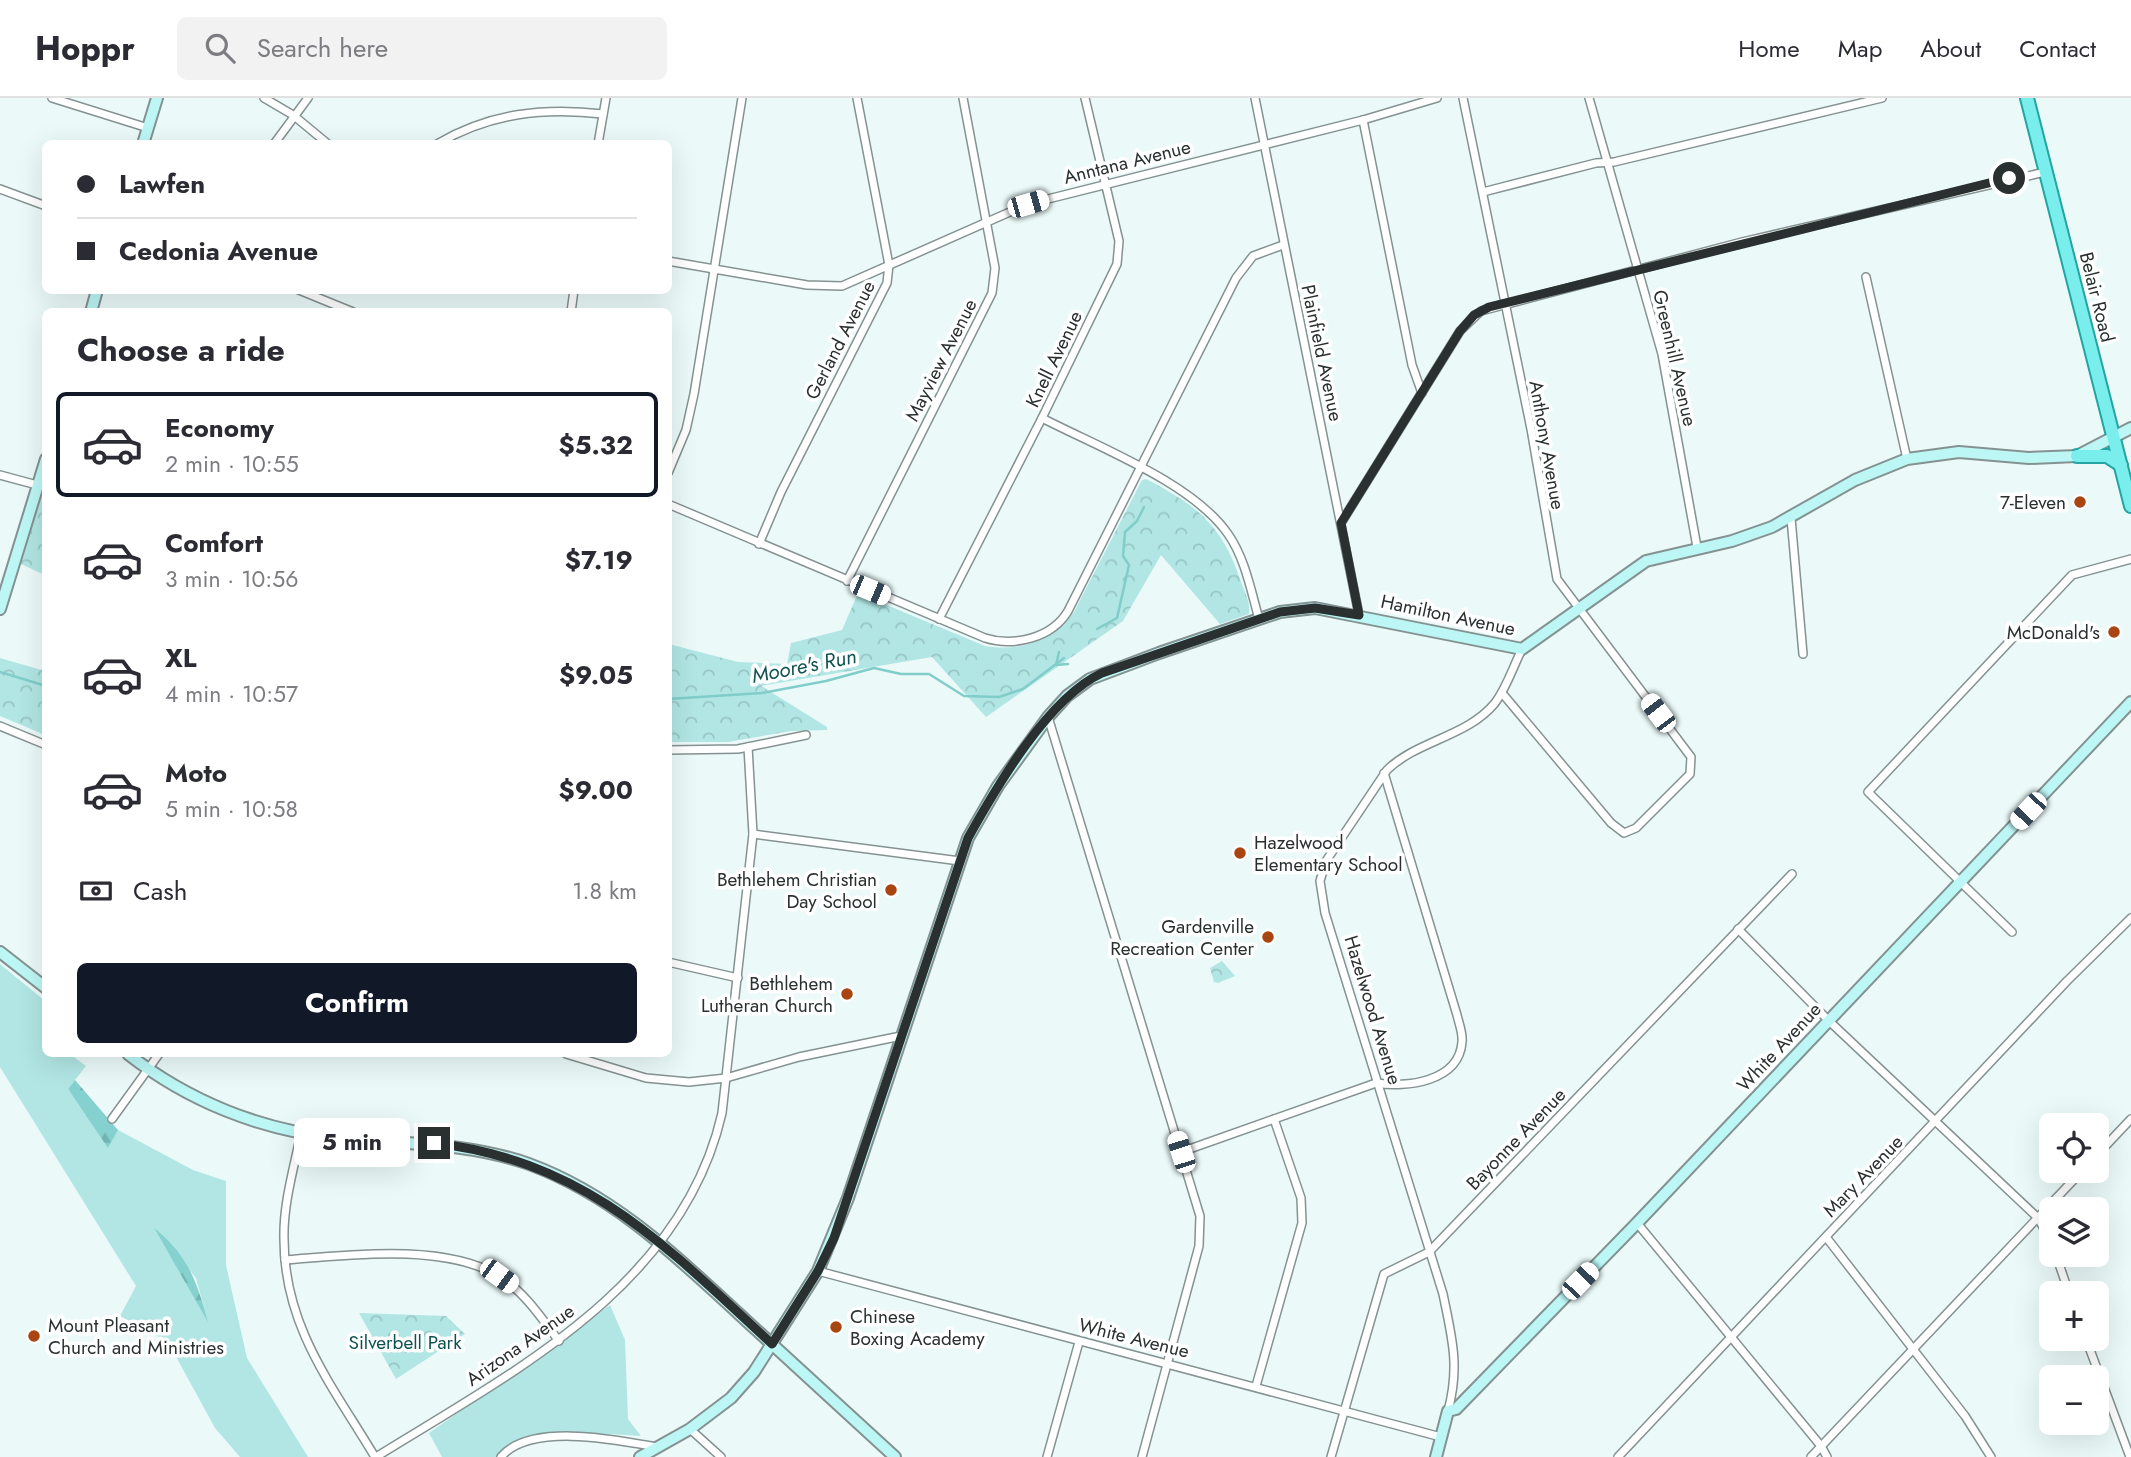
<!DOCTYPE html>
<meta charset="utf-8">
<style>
:root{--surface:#fff;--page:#f2f2f3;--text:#2b2b33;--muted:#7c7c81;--line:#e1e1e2;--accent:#111827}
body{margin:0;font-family:Jost,sans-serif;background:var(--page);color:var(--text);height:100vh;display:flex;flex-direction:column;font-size:26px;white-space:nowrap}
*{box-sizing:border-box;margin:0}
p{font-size:23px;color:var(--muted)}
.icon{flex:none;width:38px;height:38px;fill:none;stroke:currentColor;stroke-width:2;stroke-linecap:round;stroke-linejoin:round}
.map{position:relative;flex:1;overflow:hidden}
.panel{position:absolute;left:42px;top:210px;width:630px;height:749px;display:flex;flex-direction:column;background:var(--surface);border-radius:10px;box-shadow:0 7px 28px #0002}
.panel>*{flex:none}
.banner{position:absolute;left:42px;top:42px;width:630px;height:154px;border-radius:10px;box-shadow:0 7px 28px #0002;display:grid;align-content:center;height:154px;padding:0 35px;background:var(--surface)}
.controls{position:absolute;left:2039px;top:1015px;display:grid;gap:14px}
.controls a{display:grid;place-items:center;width:70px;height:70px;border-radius:10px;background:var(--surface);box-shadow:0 7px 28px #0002;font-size:35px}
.end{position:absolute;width:32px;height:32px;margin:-16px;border:9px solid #2a3030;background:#fff;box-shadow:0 0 0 4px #fff}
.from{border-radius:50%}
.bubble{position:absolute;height:49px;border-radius:10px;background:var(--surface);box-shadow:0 7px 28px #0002;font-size:23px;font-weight:700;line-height:49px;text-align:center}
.car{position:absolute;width:21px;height:42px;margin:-21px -10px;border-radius:9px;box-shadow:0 0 5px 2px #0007;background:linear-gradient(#fff 24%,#345 0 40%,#fff 0 76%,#345 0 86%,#fff 0)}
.banner b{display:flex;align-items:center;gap:24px;height:66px;font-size:26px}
.banner b+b{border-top:2px solid var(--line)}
.banner i{width:18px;height:18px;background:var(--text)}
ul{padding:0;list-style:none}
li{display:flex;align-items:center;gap:21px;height:105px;margin:0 14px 10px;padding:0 21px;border:4px solid transparent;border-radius:10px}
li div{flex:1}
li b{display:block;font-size:26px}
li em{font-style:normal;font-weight:700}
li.selected{border-color:var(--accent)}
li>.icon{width:63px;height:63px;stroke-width:1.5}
h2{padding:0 35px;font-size:32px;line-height:84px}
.pay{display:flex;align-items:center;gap:18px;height:77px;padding:0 35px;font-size:26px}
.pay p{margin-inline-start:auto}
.cta{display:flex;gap:14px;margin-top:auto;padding:14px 35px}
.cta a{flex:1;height:80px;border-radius:10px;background:var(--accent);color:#fff;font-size:28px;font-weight:700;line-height:80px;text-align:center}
header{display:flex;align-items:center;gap:42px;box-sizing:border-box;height:98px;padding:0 35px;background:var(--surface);border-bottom:2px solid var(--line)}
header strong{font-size:33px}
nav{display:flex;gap:38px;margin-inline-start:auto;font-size:24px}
.search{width:490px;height:63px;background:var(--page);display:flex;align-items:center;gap:18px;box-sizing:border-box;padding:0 24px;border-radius:10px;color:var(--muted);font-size:26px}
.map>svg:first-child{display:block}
.green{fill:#b1e6e4;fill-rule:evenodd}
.forest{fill:url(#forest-firs)}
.park{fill:url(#park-crowns)}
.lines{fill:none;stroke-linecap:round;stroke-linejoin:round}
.stream{stroke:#81cdca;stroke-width:2.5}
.street-casing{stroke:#849291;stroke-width:10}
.secondary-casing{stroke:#849291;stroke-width:14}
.primary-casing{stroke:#24a4a2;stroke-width:16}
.street{stroke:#fff;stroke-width:7}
.secondary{stroke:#bcf7f6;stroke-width:10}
.primary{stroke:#79eeec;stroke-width:12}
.route{stroke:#2a3030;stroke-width:9}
.poi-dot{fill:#a94510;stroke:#fff;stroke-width:2.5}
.labels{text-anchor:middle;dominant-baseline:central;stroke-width:7;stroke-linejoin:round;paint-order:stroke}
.street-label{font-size:19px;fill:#2a3030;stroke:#fff}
.poi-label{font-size:19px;fill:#2a3030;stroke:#fff;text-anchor:end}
.park-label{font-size:19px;fill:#0d5251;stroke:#fff}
.water-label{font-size:21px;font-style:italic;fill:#125453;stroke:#fff}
</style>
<header>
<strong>Hoppr</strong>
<div class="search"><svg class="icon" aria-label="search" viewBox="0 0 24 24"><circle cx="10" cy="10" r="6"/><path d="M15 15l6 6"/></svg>Search here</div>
<nav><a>Home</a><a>Map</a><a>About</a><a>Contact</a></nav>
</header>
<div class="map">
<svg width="2131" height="1359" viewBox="0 0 2131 1359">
<defs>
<pattern id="forest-firs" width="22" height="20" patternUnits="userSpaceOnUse" patternTransform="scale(1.75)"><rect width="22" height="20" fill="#85d1cf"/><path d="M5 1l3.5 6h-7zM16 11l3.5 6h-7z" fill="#73b4b2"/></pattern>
<pattern id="park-crowns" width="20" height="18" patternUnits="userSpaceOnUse" patternTransform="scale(1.75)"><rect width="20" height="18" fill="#b1e6e4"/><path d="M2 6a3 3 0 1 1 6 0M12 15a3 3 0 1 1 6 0" fill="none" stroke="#98c6c4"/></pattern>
</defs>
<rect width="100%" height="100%" fill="#ebfaf9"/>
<g class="green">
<path d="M0,866l45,37 1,53h24l16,12 -18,23 40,58 10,-17 75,40 33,11v84l21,93 61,99h-68l-25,-29 -47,-86 -48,-26 16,-30 -136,-219zM155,1132l41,48 11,41z"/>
<polygon points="610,1207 625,1242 628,1321 641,1338 608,1336 576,1342 543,1337 519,1343 503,1359 442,1359 429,1335"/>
</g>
<g class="forest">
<polygon points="75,982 118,1032 108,1050 68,991"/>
<path d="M154,1130c34,27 43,54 54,94z"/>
</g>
<g class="park">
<path d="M1146,381c51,26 77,47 95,103 4,10 10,22 8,32l-29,10 -59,-69 -38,66 -137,96 -54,-60 -171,29 66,41v3l-36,1 -63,11h-59v-98l69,18 49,2 4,-21 51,-13 16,-37 127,53c38,6 65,-5 89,-34l68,-132z"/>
<polygon points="45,385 45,477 21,466"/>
<polygon points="0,560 45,573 45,637 0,618"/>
<polygon points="1222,863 1235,878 1218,885 1214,884 1210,870"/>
<polygon points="359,1215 446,1218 465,1236 396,1281"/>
</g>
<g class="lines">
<g class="stream">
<polyline points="1097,531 1117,520 1129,467 1123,458 1125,434 1137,423 1144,409"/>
<polyline points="1056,567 1059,554"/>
<polyline points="1056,567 1068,566"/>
<polyline points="0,574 46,588"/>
<polyline points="668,601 762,595 826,583 874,570 901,576 929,576 964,598 999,599 1023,591 1064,560"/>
</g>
<g class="street-casing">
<g id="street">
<polyline points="52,0 148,30"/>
<polyline points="264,0 293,17 328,46"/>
<polyline points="1255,0 1359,517"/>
<polyline points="1463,0 1531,331 1557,481 1691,659 1690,676 1636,730 1624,735 1611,725 1502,595"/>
<polyline points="1589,0 1662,256 1697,449"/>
<polyline points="1363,22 1412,267 1422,295"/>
<polyline points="274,46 308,0"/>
<path d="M437,46c53,-31 107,-37 166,-30"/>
<polyline points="598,46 606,0"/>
<polyline points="0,91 46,108"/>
<polyline points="1483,94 1596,65 1614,64 1882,0"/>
<polyline points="668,163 807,187 842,188 1028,106 1363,22 1437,0"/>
<polyline points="1866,179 1907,361"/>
<polyline points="299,192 353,214"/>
<polyline points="571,214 574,192"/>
<path d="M1042,320c56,29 151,65 186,116 17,24 23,57 31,85"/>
<polyline points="668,375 686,332 694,296 742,0"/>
<polyline points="0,377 37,387"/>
<path d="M668,406l317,134c29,9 67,0 83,-27l168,-333 17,-22 30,-11"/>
<polyline points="1791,420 1803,556"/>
<polyline points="1341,425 1460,233 1481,213 1742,144 2045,74"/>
<polyline points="759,446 781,394 887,185 889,167 857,0"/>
<polyline points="847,483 992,195 995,170 963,0"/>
<polyline points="939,521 1042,320 1117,166 1119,143 1085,0"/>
<polyline points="1048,619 1200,1118 1199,1148 1142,1359"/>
<polyline points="0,628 46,647"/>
<polyline points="668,652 738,651 806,637"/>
<polyline points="753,736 960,763"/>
<polyline points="1738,831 1828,922 2038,1120 2051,1143"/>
<polyline points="2012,834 1868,694 2072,477 2131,461"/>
<polyline points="668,864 738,880"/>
<polyline points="566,956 646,980 689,984 726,980 799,959 901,938"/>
<polyline points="112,1021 159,956"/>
<path d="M301,1035c-7,35 -18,71 -17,106 0,88 48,146 91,218"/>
<path d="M1181,1054l195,-69c30,5 83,-1 86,-41 1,-9 -3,-18 -5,-27l-73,-242"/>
<polyline points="2096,1058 2131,1021"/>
<polyline points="1637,1125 1821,1348 1827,1359"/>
<polyline points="1826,1139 1965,1318 1991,1359"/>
<polyline points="2056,1157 2069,1195"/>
<path d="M285,1162c61,-5 163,-18 217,18 24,16 40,41 57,63"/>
<polyline points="818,1173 1441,1339"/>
<polyline points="2086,1241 2130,1359"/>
<polyline points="1256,1288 1302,1125 1301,1100 1274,1021"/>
<path d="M1448,1313c12,-45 4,-73 -5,-117l-118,-381 -5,-32 6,-20 61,-91c31,-30 80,-33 108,-67 12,-16 18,-36 27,-54"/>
<polyline points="690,1331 721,1359"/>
<path d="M376,1359c137,-85 307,-171 346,-344l31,-279 -5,-87"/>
<path d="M501,1359c29,-35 117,-17 156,-10"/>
<polyline points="1047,1359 1079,1244"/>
<polyline points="1331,1359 1384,1176 1429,1154 1792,776"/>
<polyline points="1618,1359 2067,883 2131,820"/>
<polyline points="1811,1359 2082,1073"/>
</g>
</g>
<g class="secondary-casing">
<g id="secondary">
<polyline points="143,46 157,0"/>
<polyline points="91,214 97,192"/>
<polyline points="0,511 46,361"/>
<polyline points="0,854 46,890"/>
<path d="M128,956c60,47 132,76 208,84 66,6 130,4 193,26 84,31 145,90 210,150 52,47 104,95 156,143"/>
<polyline points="640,1359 690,1331 731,1300 754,1274 818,1173 848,1100 968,740 998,688 1048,619 1067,598 1090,581 1159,555 1280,514 1315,510 1522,551 1646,463 1732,443 1772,429 1855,382 1907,361 1959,354 2029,360 2077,358 2131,330"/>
<polyline points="1436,1359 1448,1313 1456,1311 1637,1125 2131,604"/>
</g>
</g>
<g class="primary-casing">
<g id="primary">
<polyline points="2027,0 2131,408"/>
<polyline points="2077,358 2107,358 2121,367"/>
</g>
</g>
<use href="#street" class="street"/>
<use href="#secondary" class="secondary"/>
<use href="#primary" class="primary"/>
</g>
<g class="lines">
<path class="route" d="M434,1045c152,18 231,102 338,201l46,-73 16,-33 134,-400c29,-52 80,-140 134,-165l178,-61 35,-4 44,7 -18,-92 119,-192 14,-16 15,-8 520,-129"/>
</g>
<g class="poi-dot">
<circle cx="2080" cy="404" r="7"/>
<circle cx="2114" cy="534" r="7"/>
<circle cx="1240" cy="755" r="7"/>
<circle cx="891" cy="792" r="7"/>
<circle cx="1268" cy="839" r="7"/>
<circle cx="847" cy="896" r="7"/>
<circle cx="836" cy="1229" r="7"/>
<circle cx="34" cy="1238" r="7"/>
</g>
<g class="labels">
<g class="street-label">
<text transform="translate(1127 64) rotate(-14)">Anntana Avenue</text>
<text transform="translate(2097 199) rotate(76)">Belair Road</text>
<text transform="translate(840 242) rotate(-63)">Gerland Avenue</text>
<text transform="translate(1322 255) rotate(78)">Plainfield Avenue</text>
<text transform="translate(1675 260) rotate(77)">Greenhill Avenue</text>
<text transform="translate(1054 261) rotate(-64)">Knell Avenue</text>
<text transform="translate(941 262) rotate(-63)">Mayview Avenue</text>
<text transform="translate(1547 347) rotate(80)">Anthony Avenue</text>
<text transform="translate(1448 517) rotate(12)">Hamilton Avenue</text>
<text transform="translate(1373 912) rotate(73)">Hazelwood Avenue</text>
<text transform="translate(1779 949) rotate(-47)">White Avenue</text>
<text transform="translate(1516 1041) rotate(-46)">Bayonne Avenue</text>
<text transform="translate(1863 1078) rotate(-46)">Mary Avenue</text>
<text transform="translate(1134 1240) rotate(14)">White Avenue</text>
<text transform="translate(520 1247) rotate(-35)">Arizona Avenue</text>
</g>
<g class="poi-label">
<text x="2066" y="404">7-Eleven</text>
<text x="2100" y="534">McDonald's</text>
<text x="1254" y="744" text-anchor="start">Hazelwood<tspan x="1254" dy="22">Elementary School</tspan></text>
<text x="877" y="781">Bethlehem Christian<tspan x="877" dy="22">Day School</tspan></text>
<text x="1254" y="828">Gardenville<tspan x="1254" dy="22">Recreation Center</tspan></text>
<text x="833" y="885">Bethlehem<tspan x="833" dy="22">Lutheran Church</tspan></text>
<text x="850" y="1218" text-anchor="start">Chinese<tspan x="850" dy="22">Boxing Academy</tspan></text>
<text x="48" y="1227" text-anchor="start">Mount Pleasant<tspan x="48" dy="22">Church and Ministries</tspan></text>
</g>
<g class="park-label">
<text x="405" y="1244">Silverbell Park</text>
</g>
<g class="water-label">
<text transform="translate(804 568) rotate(-11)">Moore's Run</text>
</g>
</g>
</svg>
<div class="controls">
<a><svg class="icon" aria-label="locate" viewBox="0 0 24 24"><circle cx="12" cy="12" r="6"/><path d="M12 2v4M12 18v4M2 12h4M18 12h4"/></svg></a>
<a><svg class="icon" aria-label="layers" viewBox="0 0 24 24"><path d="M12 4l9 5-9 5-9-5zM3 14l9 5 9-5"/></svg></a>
<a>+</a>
<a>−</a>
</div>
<i class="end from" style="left:2009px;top:80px"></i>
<i class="end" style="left:434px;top:1045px"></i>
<div class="bubble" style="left:294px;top:1020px;width:116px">5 min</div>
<i class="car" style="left:1028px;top:106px;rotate:74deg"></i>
<i class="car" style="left:870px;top:492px;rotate:113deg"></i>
<i class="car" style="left:1658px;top:615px;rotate:323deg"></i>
<i class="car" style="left:2028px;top:713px;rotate:223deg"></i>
<i class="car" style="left:1181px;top:1054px;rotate:342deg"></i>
<i class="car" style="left:499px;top:1178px;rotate:126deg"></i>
<i class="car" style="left:1580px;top:1183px;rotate:44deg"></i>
<div class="banner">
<b><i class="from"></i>Lawfen</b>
<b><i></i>Cedonia Avenue</b>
</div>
<section class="panel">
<h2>Choose a ride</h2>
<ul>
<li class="selected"><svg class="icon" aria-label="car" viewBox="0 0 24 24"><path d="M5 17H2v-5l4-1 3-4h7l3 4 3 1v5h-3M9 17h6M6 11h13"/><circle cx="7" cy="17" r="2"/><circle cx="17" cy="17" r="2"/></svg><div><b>Economy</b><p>2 min · 10:55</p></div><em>$5.32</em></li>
<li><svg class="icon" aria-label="car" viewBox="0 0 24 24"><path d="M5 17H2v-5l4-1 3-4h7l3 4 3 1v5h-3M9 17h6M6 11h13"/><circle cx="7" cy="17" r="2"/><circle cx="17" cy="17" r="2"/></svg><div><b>Comfort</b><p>3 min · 10:56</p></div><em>$7.19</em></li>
<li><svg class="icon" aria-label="car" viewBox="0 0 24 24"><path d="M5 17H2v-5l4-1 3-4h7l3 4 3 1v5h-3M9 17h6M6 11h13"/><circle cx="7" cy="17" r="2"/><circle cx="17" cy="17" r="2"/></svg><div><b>XL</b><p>4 min · 10:57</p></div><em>$9.05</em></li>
<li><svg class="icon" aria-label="car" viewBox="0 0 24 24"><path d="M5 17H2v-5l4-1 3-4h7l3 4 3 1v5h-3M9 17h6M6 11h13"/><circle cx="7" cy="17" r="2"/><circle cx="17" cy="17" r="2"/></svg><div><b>Moto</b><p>5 min · 10:58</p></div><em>$9.00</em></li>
</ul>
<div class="pay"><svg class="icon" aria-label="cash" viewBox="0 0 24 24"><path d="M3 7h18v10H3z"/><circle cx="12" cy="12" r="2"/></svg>Cash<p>1.8 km</p></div>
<div class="cta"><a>Confirm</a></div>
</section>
</div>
